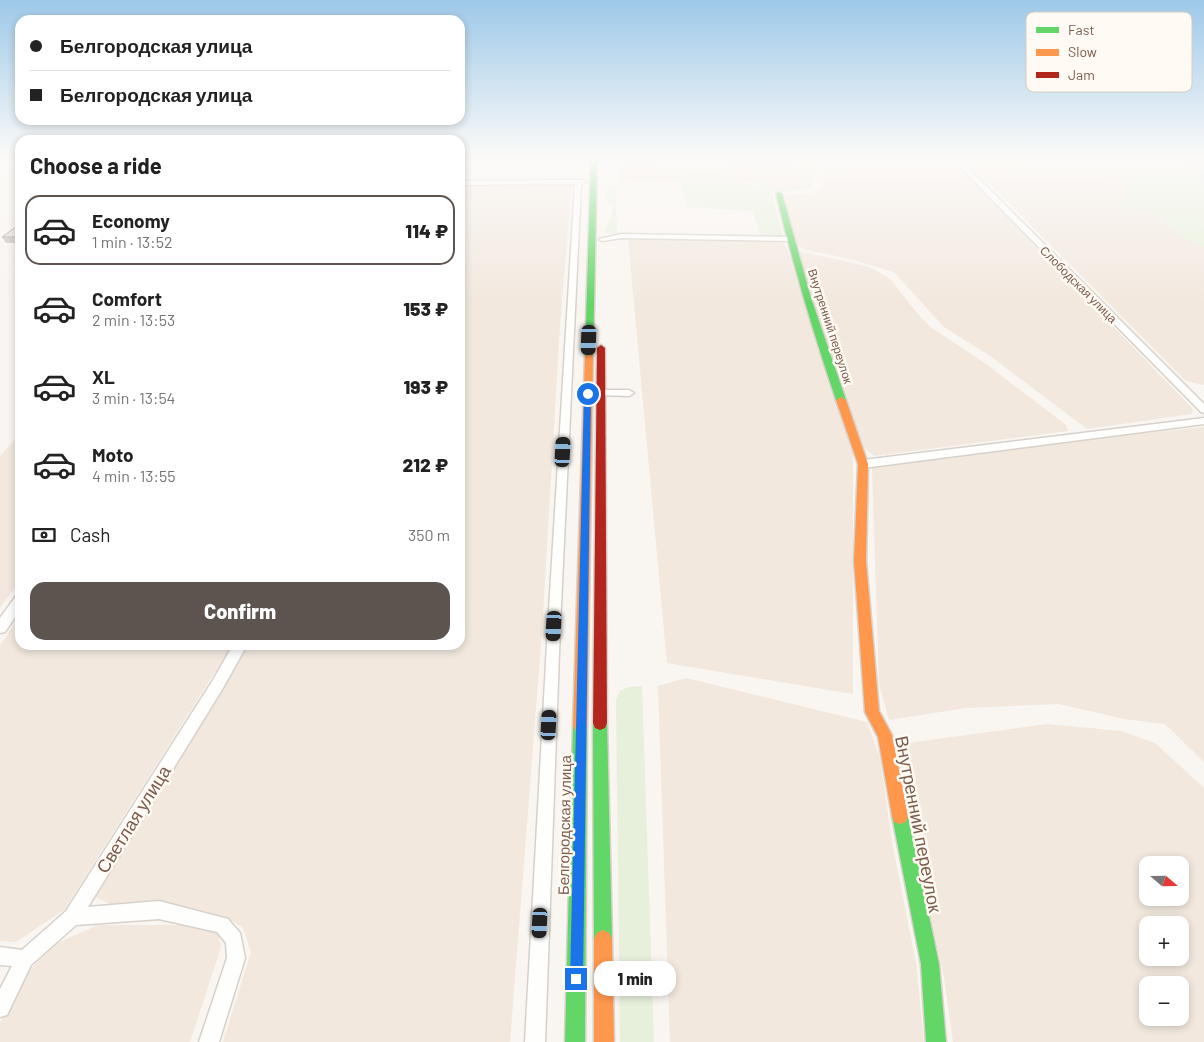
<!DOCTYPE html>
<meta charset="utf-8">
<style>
:root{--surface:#fff;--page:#f2f2f2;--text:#222;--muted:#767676;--line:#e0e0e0;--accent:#5d544f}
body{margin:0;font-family:Barlow,sans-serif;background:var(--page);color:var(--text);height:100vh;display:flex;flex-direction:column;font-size:19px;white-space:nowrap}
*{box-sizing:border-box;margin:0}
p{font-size:16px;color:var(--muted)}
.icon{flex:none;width:28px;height:28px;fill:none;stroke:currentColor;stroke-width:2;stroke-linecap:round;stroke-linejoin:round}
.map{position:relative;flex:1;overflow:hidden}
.details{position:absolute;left:15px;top:135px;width:450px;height:515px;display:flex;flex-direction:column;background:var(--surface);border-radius:15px;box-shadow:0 2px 8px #0003}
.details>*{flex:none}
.guide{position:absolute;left:15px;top:15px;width:450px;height:110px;border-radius:15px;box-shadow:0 2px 8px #0003;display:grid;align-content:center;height:110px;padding:0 15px;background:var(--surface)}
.needle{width:32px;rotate:110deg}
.tools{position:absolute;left:1139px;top:856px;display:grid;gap:10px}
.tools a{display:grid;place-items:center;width:50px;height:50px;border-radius:10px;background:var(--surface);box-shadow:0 2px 8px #0003;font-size:25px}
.end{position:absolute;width:22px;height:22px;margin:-11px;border:6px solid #1a73e8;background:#fff;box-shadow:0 0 0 2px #fff}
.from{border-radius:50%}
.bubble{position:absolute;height:35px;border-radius:15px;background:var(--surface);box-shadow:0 2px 8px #0003;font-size:16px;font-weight:800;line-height:35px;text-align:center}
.car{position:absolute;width:15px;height:30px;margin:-15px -8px;border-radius:6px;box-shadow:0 0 4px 1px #0007;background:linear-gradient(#222 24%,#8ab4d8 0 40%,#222 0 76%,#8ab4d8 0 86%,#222 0)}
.guide b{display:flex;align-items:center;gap:18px;height:48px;font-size:19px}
.guide b+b{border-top:1px solid var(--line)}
.guide i{width:12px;height:12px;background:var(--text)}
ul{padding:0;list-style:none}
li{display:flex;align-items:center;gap:15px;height:70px;margin:0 10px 8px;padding:0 5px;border:2px solid transparent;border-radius:15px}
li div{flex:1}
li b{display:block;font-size:19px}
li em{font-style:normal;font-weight:800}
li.selected{border-color:var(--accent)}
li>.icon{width:45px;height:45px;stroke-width:1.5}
h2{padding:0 15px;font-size:22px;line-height:60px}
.pay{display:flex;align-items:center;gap:12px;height:55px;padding:0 15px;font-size:19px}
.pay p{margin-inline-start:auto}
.button{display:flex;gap:10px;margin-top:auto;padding:10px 15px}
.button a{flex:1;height:58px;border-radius:15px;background:var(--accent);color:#fff;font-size:20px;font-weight:800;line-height:58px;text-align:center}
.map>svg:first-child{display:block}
.residential{fill:#f2e8de;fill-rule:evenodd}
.industrial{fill:#ede5e0}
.green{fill:#e7f0db}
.water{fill:#d0e8ea}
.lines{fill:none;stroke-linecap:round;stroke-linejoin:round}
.street-casing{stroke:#d7d1cb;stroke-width:3}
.fast-casing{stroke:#d9d2cb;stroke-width:3}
.slow-casing{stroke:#d9d2cb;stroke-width:3}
.jam-casing{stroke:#d9d2cb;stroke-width:3}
.street{fill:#fefefd;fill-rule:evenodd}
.fast{fill:#63d668;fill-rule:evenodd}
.slow{fill:#ff974d;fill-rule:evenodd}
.jam{fill:#b3261e;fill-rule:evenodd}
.wall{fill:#c6bfb9}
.building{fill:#e6ded7;stroke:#a19b96}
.route{fill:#1a73e8}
.labels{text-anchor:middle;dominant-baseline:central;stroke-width:5;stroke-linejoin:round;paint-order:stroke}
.far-street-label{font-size:12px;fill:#7a5c4d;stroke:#fffaf3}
.street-label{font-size:15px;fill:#7a5c4d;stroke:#fffaf3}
.near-street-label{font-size:18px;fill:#7a5c4d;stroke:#fffaf3}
.key{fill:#fffaf3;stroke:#d7cbc1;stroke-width:1}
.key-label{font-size:14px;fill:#7a5c4d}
</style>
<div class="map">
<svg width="1204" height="1042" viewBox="0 0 1204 1042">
<rect width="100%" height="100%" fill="#f9f5f0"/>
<g class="residential">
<polygon points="817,158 947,158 952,162 841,167"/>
<polygon points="964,158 1147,158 1141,181 1204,236 1204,385 1186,381"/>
<polygon points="957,166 1192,408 1193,411 1191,414 1087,429 990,356 944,327 894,272 850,259 803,249 796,243 785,196 811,193 820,190 825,185 820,176 822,172 831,169"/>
<polygon points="572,184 560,324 542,631 510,1042 223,1042 251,952 243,928 228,918 189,908 153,901 110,904 95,897 235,669 245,645 460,645 460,185"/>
<polygon points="699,238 781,241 787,248 853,454 853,694 667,663 628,239"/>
<polygon points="797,251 866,266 879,272 890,279 922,319 932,328 982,361 1066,425 1068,431 874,456 862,446"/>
<polygon points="1204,427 1204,762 1165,724 1124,719 1059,704 966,708 889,720 879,684 872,468 1089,439"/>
<polygon points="20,434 20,581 0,608 0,456"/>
<polygon points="20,616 20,645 232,645 64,910 16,942 0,941 0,645"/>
<polygon points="686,678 867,722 880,758 892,842 916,963 924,1042 670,1042 658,686"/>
<path d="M1047,724l74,7 34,12 49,45v254h-251l-9,-65 -44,-199 1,-34zM1148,865h32v33h-32zM1148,925h32v33h-32zM1148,985h32v33h-32z"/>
<polygon points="98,925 198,925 218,933 221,947 190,1042 0,1042 0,1023 17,988 48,947"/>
</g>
<polygon class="industrial" points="620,158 793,158 809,187 803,189 772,190 757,182 621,181"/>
<g class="green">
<polygon points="657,158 723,158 729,175 662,176"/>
<polygon points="788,158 813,158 836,167 819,168 811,171 814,186 804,190 774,192 750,181 768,181 772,188 804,188 803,185 806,184 795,166 792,167"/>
<path d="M1095,158h37l7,10 -4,-10h42l23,15 3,6 1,16v52l-21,-11 -23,-20 -14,-6v-7l-6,7h-8l-14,-8 8,-7 4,-12 -28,-9 -115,-7 -21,-8c42,2 85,7 127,5 12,-1 22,8 34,6l-7,-6z"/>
<path d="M680,183c30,0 65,-6 92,10l11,44 -23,-2 -7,-24 -66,-4z"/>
<path d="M615,184l2,50 -12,-1c2,-11 8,-16 8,-27l-7,-6 1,-13z"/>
<polygon points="642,686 654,1042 620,1042 616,700 620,691 629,687"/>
</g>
<polygon class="water" points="1177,158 1204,158 1204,195 1203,179 1200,173"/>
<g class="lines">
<g class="street-casing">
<g id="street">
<polygon points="951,158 958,158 1204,404 1204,413 1201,412"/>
<polygon points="584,180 587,182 581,184 560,626 545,1042 525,1042 548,626 575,184 460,185 460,181"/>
<polygon points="622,234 790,237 793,239 790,241 622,238 602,241 599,239"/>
<polygon points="600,390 629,390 634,393 629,396 597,395 595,393"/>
<polygon points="1204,418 1204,424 863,468 858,464 863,460"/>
<polygon points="20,595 20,610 5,632 0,633 0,618 16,596"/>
<polygon points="233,645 247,645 223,688 88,907 159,901 228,919 240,933 245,958 219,1042 199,1042 227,958 226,943 217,932 159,919 76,925 31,965 7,1015 0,1017 0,989 12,966 0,965 0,947 22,950 66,911 213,680"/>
</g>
</g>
<g class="fast-casing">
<g id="fast">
<polygon points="591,158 597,158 593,356 589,359 585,356"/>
<path d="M779,192l3,2 29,104 35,102 -2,2h-6l-2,-2c-23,-68 -43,-136 -60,-206z"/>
<polygon points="600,716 605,718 607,723 612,939 609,945 603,948 597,945 594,939 593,723 595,718"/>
<polygon points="580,718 585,720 587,725 585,1042 565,1042 573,725 575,720"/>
<polygon points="900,808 906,810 908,816 939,964 946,1042 926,1042 921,964 892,816 894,810"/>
</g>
</g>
<g class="slow-casing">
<g id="slow">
<polygon points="589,353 593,356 587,725 585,730 580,732 575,730 573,725 585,356"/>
<polygon points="841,397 846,400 868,464 866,561 879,711 892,735 908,816 906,822 900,824 894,822 892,816 878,737 865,712 854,561 858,464 836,400"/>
<polygon points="603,930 609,933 612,939 614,1042 594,1042 594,939 597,933"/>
</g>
</g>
<g class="jam-casing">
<polygon id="jam" points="601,345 605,348 607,723 605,728 600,730 595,728 593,723 597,348"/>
</g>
<use href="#street" class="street"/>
<use href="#fast" class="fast"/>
<use href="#slow" class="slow"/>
<use href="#jam" class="jam"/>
</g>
<polygon class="wall" points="20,224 20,243 6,243 2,237"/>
<polygon class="building" points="20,224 20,237 2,237"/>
<linearGradient id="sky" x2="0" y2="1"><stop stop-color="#9ec9e9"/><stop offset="0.52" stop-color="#fcfaf8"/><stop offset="1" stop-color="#fcfaf8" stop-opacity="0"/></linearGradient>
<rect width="1204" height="304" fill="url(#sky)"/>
<polygon class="route" points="588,392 591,394 583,979 581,984 576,986 572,984 570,979 584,394"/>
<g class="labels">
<g class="far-street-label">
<text transform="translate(1079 284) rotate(45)">Слободская улица</text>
<text transform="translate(831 326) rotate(72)">Внутренний переулок</text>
</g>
<g class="street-label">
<text transform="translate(564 825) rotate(-89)">Белгородская улица</text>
</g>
<g class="near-street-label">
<text transform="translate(133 819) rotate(-58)">Светлая улица</text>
<text transform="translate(919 824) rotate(79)">Внутренний переулок</text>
</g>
</g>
<rect x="1026" y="12" width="166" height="80" rx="8" class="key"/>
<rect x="1036" y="27" width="23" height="6" fill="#63d668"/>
<rect x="1036" y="49" width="23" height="7" fill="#ff974d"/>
<rect x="1036" y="72" width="23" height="6" fill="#b3261e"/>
<g class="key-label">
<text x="1068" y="35">Fast</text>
<text x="1068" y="57">Slow</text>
<text x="1068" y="80">Jam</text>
</g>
</svg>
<div class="tools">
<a><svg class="needle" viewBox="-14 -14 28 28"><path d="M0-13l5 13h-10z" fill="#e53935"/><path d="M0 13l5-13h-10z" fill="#767676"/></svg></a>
<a>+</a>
<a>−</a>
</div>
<i class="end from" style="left:588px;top:394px"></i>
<i class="end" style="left:576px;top:979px"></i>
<div class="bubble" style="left:594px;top:961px;width:82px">1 min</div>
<i class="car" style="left:589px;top:340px;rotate:182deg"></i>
<i class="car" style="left:563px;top:452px;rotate:3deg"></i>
<i class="car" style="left:554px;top:626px;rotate:183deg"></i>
<i class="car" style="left:549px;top:725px;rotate:3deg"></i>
<i class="car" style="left:540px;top:923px;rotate:183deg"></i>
<div class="guide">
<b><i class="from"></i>Белгородская улица</b>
<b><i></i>Белгородская улица</b>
</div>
<section class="details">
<h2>Choose a ride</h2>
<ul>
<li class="selected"><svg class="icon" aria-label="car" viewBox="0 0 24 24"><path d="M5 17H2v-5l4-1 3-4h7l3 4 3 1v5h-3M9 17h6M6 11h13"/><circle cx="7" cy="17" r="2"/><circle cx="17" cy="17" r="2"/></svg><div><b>Economy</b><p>1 min · 13:52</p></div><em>114 ₽</em></li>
<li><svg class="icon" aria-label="car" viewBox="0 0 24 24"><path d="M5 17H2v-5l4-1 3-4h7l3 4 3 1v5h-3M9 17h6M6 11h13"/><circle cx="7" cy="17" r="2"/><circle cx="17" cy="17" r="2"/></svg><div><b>Comfort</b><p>2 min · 13:53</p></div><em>153 ₽</em></li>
<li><svg class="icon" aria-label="car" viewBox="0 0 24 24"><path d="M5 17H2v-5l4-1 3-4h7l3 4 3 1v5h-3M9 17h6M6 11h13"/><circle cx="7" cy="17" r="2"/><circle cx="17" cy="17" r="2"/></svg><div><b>XL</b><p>3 min · 13:54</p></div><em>193 ₽</em></li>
<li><svg class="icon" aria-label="car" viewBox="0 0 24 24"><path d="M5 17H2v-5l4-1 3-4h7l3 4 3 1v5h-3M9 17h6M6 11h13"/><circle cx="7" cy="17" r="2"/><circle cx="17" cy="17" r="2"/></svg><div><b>Moto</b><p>4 min · 13:55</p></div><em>212 ₽</em></li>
</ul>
<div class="pay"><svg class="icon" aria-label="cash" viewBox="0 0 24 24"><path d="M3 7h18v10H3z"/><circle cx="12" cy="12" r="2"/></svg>Cash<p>350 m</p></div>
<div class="button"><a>Confirm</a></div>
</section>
</div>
